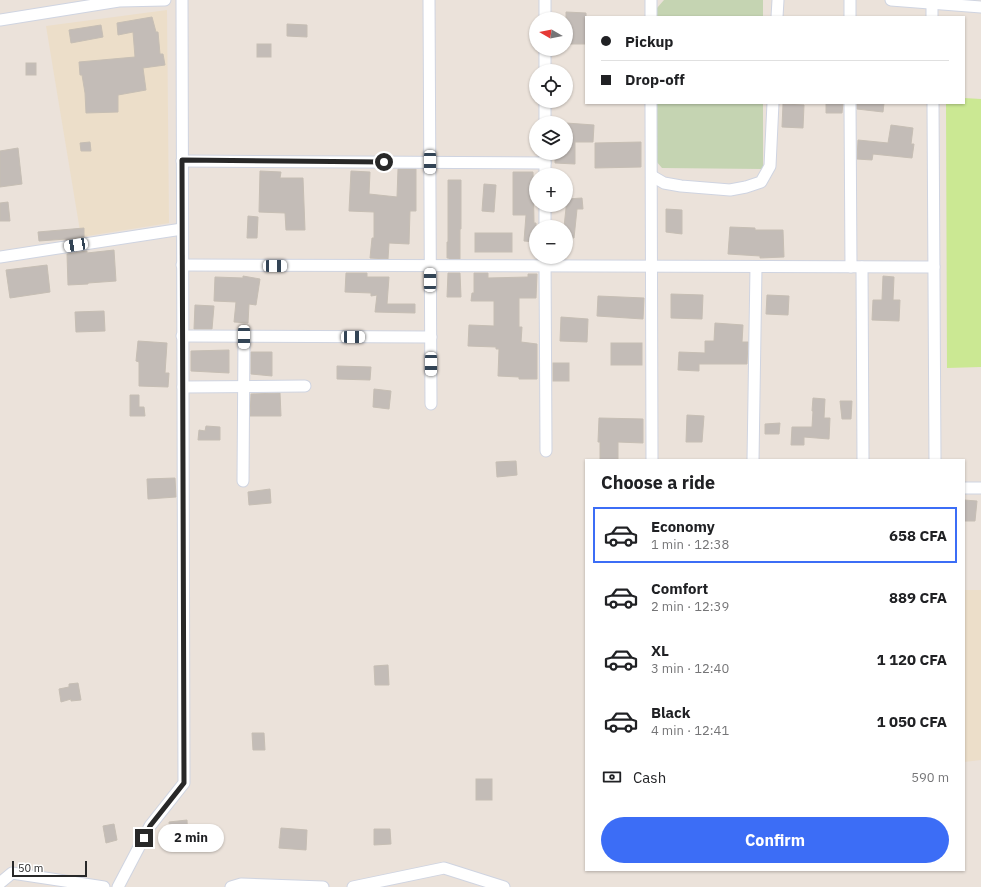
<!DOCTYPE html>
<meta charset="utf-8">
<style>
:root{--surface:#fff;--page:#f2f2f2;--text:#202124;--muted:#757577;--line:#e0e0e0;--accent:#3c6df6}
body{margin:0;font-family:"IBM Plex Sans",sans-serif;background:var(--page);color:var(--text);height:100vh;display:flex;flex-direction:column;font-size:15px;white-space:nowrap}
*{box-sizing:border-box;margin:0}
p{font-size:13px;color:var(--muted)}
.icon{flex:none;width:22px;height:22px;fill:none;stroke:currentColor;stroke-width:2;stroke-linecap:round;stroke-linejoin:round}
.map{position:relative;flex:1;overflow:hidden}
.details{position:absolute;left:585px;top:459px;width:380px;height:412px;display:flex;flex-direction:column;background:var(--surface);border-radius:0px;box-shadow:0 1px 3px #0004}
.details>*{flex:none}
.guide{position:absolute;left:585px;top:16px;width:380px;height:88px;border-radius:0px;box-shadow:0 1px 3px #0004;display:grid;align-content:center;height:88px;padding:0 16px;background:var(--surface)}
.needle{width:26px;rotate:279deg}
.tools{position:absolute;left:529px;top:12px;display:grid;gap:8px}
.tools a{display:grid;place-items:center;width:44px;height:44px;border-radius:50%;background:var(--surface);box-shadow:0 1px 3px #0004;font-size:20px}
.scale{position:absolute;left:12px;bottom:10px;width:75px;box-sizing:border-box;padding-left:4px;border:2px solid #282828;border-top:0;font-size:11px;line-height:14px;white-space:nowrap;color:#282828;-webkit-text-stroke:3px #fff;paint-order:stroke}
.end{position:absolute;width:18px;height:18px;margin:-9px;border:5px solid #282828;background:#fff;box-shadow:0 0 0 2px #fff}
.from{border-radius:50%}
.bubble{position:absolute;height:28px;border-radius:14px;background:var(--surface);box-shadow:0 1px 3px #0004;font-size:13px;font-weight:700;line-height:28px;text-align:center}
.car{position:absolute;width:12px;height:24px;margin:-12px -6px;border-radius:5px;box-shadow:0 0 3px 1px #0007;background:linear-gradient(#fff 24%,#345 0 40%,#fff 0 76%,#345 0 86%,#fff 0)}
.guide b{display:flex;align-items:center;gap:14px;height:38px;font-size:15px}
.guide b+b{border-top:1px solid var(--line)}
.guide i{width:10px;height:10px;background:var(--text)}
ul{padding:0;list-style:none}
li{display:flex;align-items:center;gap:12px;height:56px;margin:0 8px 6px;padding:0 8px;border:2px solid transparent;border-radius:0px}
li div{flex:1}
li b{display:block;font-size:15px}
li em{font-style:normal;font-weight:700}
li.current{border-color:var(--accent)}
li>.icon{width:36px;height:36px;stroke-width:1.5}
h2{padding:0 16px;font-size:18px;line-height:48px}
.pay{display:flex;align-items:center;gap:10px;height:44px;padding:0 16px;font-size:15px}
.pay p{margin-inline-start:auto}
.button{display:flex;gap:8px;margin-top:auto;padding:8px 16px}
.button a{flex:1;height:46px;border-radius:24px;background:var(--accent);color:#fff;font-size:16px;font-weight:700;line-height:46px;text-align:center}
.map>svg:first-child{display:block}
.education{fill:#ecdec9}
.cemetery{fill:#c5d4b2}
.pitch{fill:#cbe893}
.building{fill:#c3bcb7;stroke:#c6beb4}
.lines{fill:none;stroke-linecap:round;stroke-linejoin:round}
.minor-casing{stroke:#cfd4e1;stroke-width:13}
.minor{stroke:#fff;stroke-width:11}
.route{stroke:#282828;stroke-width:5}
</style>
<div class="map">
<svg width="981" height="887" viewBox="0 0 981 887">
<rect width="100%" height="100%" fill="#ebe2da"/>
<g class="education">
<polygon points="167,10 169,223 81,237 46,26"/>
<polygon points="964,590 981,590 981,760 964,762"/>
</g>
<g class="cemetery">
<polygon points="664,0 763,0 763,17 657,17 657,8"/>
<polygon points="657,103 763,103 763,169 662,168 656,161"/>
</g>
<polygon class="pitch" points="964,98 981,99 981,367 947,368 946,103 964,103"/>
<g class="building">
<polygon points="566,12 586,13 586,39 585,39 585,44 568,44 568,39 566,39"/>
<polygon points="152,17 156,32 158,32 160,54 163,54 165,65 143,68 146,90 118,95 118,112 86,113 85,93 82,75 80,75 79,62 135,57 133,32 118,35 117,23"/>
<polygon points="287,24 307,25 307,37 287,36"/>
<polygon points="101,25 103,37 71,43 69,30"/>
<rect x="257" y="44" width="14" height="13"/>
<rect x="26" y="63" width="10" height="12"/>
<polygon points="826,103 843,103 842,113 826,113"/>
<polygon points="857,103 884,103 883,112 857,109"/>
<polygon points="783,104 804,105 803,128 782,127"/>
<polygon points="566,123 594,125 593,142 575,142 575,164 555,163 555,153 566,153"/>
<polygon points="891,125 913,128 911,144 914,144 912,158 873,154 872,160 857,159 858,140 888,143"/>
<polygon points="90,142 91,151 81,151 80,143"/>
<polygon points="641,142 641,167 595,168 595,143"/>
<polygon points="18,148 22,184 0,187 0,151"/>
<polygon points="398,169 416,169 416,211 410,211 409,244 389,243 388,259 370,258 372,238 374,238 374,212 349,211 351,171 370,172 369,194 397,197"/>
<polygon points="260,171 281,172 280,178 303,178 305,230 286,230 285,213 259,212"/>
<polygon points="513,172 533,172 534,223 536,223 536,242 524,241 526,215 513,215"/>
<polygon points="448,180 461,180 461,229 460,229 460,259 449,259 449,258 447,258 447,242 448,242"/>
<polygon points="484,184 496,185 494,212 482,211"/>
<polygon points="582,198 583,209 577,209 574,238 566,238 566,227 564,227 567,199"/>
<polygon points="8,202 10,221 0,221 0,203"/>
<polygon points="666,209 682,210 682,234 666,232"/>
<polygon points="248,216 258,217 257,238 247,238"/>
<polygon points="730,227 755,228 755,230 783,230 784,257 760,258 760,256 728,254"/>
<polygon points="84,228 84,237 66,240 66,239 39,241 38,232"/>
<rect x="475" y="233" width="37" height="19"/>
<polygon points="114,250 116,281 88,283 88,284 68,285 67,254 87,251 87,253"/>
<polygon points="47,265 50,292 10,298 6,270"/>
<polygon points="346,273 367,273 367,277 389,277 387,304 415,304 415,313 375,312 377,295 371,296 371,293 345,292"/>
<polygon points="448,273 460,273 461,297 447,297"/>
<polygon points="474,273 488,273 488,278 528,277 528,274 537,274 536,298 519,298 519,327 522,327 521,342 537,344 537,379 519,379 519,377 498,376 499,349 496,349 496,347 468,346 469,325 494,326 494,301 471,301 472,293 474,293"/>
<polygon points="243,276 260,279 256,305 249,304 248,323 234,322 236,302 214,301 215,277 243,278"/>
<polygon points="883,276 894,277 893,300 900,300 899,321 872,320 873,300 882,300"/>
<polygon points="671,294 703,295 702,319 671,318"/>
<polygon points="767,295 789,296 788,315 766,314"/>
<polygon points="598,296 644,298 643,319 597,316"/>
<polygon points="195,305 214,306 212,329 194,329"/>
<polygon points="104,311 105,331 76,332 75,312"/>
<polygon points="561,317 588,319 587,342 560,341"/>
<polygon points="715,323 743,325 742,342 748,342 747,364 699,364 699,371 678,370 679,352 705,353 705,341 714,341"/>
<polygon points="138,341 167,343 165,373 169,373 168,387 139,386 139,362 136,361"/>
<rect x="611" y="343" width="31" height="22"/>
<polygon points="229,350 229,373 191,371 191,351"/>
<polygon points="251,352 272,352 272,376 251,374"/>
<rect x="553" y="363" width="16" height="18"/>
<polygon points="337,366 371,367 370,380 337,379"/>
<polygon points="374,389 391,391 389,409 373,407"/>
<polygon points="280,393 281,416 250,416 251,394"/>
<polygon points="130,395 139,395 139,407 144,407 145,416 130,416"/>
<polygon points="813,398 825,399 824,418 830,418 829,439 804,437 804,445 791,445 792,427 812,427 813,411 812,411"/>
<polygon points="840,401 852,401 851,419 842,419"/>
<polygon points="687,415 704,416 702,442 686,442"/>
<polygon points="599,418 643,419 643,443 618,442 618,459 615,459 615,460 600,460 600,442 598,442"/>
<polygon points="780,423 779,434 765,434 765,424"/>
<polygon points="206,426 220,427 220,440 198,440 199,430 205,431"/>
<polygon points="516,461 517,475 497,477 496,462"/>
<polygon points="175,478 176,497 148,499 147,479"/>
<polygon points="270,489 271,503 249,505 248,492"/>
<polygon points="964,500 977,501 975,521 964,521"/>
<polygon points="388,665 389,685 375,685 374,666"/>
<polygon points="78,683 81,700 71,701 71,699 61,702 59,689 69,687 69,684"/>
<polygon points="252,733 264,733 265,750 253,750"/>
<rect x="476" y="779" width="16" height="21"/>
<polygon points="187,820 188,842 171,843 169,822"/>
<polygon points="114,824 117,840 106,843 103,826"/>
<polygon points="281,828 307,830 306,850 279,848"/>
<polygon points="374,829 390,829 391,844 374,845"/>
</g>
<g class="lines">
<g class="minor-casing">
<g id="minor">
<polyline points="429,0 431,404"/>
<polyline points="545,0 545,19"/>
<polyline points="651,0 651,17"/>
<polyline points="850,0 850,17"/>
<polyline points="891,0 981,7"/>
<polyline points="932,4 932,17"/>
<polyline points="777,17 778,0"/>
<polyline points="0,20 119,1 165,0"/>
<polyline points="545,49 545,71"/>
<polyline points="545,101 545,123"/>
<polyline points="651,103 652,460"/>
<polyline points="850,103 851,267"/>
<polyline points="933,103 935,460"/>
<polyline points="545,153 545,175"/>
<polyline points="182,161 545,163"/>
<polyline points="652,176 664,183 681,186 730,190 746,187 761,182 770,166 773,103"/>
<polyline points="545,205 545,227"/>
<polyline points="0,257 182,229"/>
<polyline points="545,257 546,451"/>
<polyline points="182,265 934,267"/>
<polyline points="862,267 863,460"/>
<polyline points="182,336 431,337"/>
<polyline points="183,387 305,386"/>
<polyline points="753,460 756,267"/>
<polyline points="243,481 244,337"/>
<polyline points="964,488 981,488"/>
<polyline points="0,883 12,873 104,887"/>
<polyline points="118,887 150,826 184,783 182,0"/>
<polyline points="231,887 241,884 323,887"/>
<polyline points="353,887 444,868 504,887"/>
</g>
</g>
<use href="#minor" class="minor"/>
</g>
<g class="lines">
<polyline class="route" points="144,838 150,826 184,783 182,160 384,162"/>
</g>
</svg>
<div class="tools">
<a><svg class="needle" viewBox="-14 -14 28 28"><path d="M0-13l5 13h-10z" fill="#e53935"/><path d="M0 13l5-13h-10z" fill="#757577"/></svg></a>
<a><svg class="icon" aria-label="locate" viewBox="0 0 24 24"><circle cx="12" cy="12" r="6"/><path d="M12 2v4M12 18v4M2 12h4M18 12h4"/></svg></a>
<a><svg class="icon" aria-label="layers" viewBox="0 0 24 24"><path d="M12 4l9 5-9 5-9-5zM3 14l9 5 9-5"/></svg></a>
<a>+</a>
<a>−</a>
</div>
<div class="scale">50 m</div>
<i class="end from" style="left:384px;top:162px"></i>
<i class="end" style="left:144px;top:838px"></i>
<div class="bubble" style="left:158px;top:824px;width:66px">2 min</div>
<i class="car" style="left:430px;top:162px;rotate:180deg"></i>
<i class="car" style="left:76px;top:245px;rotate:261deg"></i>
<i class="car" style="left:275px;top:266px;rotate:90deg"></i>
<i class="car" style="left:430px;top:280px;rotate:0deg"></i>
<i class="car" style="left:244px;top:337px;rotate:180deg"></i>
<i class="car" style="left:353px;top:337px;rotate:90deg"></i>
<i class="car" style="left:431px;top:364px;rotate:180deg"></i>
<div class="guide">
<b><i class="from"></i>Pickup</b>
<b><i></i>Drop-off</b>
</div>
<section class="details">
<h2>Choose a ride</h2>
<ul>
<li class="current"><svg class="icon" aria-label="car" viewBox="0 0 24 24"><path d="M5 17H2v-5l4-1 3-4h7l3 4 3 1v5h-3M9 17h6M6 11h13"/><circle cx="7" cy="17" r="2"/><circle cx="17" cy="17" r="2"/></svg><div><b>Economy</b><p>1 min · 12:38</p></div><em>658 CFA</em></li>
<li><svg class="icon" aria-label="car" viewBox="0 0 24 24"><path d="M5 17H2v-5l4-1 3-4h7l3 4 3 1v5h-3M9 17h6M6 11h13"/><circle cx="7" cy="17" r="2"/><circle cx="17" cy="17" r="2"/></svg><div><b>Comfort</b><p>2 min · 12:39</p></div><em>889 CFA</em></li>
<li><svg class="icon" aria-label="car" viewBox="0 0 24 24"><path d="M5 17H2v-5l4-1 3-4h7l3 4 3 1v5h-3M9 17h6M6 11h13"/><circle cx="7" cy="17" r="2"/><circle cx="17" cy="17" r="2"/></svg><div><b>XL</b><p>3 min · 12:40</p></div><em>1 120 CFA</em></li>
<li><svg class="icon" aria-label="car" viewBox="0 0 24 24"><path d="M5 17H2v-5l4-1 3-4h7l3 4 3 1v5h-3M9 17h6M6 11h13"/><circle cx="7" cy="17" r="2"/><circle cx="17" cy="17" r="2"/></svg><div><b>Black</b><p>4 min · 12:41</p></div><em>1 050 CFA</em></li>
</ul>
<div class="pay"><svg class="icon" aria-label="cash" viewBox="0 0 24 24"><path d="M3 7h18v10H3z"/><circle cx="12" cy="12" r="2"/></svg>Cash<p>590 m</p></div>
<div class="button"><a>Confirm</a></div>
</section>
</div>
